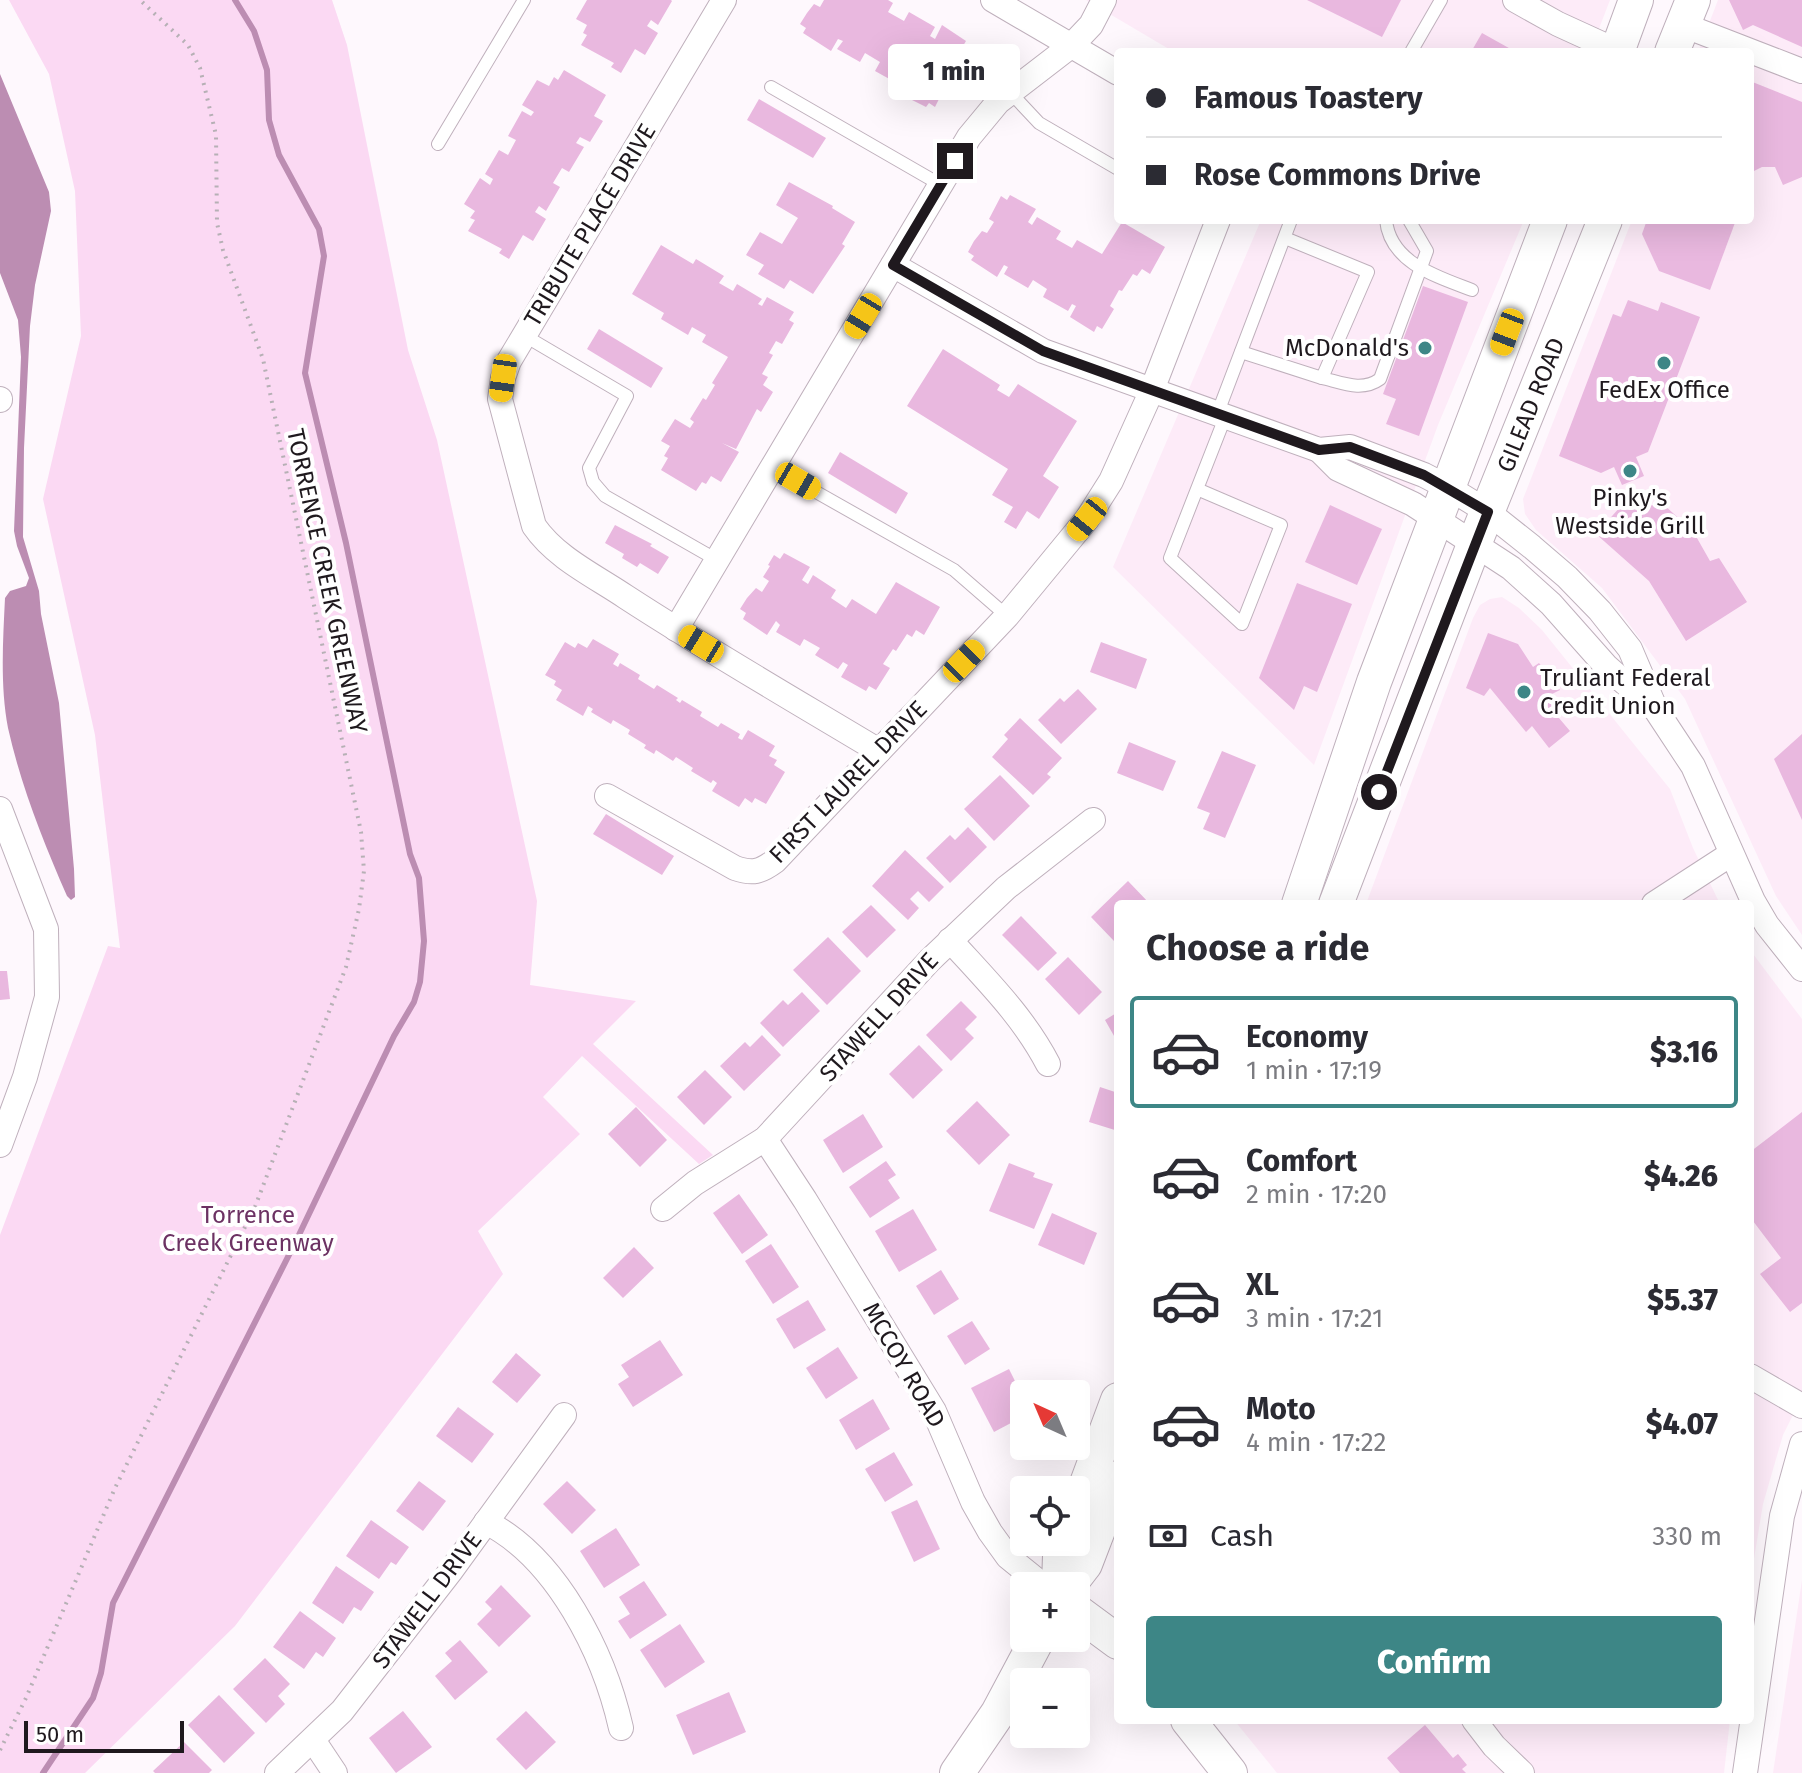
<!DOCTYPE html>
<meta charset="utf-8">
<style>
:root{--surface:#fff;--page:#f2f2f3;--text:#2b2b33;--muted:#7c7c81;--line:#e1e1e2;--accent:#3d8686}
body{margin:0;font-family:"Fira Sans",sans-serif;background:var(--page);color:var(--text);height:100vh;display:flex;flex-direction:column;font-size:30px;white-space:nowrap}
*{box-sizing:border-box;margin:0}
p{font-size:26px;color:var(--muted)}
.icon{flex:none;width:44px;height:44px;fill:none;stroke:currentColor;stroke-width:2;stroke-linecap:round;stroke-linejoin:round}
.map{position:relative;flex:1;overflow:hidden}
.sheet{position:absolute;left:1114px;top:900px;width:640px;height:824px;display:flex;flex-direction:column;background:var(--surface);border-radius:8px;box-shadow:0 8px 32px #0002}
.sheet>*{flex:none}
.guide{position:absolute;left:1114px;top:48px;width:640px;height:176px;border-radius:8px;box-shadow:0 8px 32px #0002;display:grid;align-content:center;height:176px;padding:0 32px;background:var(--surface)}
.needle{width:52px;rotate:316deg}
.fabs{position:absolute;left:1010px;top:1380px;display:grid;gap:16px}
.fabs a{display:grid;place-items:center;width:80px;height:80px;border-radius:8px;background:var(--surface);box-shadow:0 8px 32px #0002;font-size:40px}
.scale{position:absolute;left:24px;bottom:20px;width:160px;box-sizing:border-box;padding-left:8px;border:4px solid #1f191e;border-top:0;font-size:22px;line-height:28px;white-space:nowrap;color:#1f191e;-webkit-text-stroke:6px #fff;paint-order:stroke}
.end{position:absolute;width:36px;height:36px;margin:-18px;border:10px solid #1f191e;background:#fff;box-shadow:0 0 0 4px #fff}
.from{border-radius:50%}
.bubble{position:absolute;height:56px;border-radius:8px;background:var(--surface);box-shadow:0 8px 32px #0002;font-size:26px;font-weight:800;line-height:56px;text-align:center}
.car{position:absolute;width:24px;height:48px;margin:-24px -12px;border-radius:10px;box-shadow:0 0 6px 2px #0007;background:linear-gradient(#f5c518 24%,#345 0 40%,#f5c518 0 76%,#345 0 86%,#f5c518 0)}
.guide b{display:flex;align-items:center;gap:28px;height:76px;font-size:30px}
.guide b+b{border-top:2px solid var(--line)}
.guide i{width:20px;height:20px;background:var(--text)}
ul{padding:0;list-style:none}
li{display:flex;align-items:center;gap:24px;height:112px;margin:0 16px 12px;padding:0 16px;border:4px solid transparent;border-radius:8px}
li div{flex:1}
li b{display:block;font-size:30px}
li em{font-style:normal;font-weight:800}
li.selected{border-color:var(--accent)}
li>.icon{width:72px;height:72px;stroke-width:1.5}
h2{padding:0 32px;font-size:36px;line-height:96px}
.pay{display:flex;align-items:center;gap:20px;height:88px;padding:0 32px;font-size:30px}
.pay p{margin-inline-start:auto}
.cta{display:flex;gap:16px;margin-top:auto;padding:16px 32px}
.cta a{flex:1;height:92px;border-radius:8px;background:var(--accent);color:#fff;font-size:32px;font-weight:800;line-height:92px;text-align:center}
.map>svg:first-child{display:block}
.built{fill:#fdebf8}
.green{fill:#fbd9f3}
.water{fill:#bc8db2}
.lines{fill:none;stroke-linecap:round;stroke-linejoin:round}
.stream{stroke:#bc8db2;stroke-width:6}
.building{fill:#e9b8df}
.service-casing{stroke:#bfb0bc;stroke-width:14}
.minor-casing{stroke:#bfb0bc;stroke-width:26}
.secondary-casing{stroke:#bfb0bc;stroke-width:36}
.path{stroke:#b6b0b5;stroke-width:4;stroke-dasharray:2 6;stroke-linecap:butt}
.service{stroke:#fff;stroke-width:12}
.minor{stroke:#fff;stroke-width:24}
.secondary{stroke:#fff;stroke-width:34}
.route{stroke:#1f191e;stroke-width:10}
.poi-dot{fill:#3d8686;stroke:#fff;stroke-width:3}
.labels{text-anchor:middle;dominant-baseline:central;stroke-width:8;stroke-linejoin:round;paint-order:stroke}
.street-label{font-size:24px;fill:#1f191e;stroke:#fff}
.poi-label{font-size:24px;fill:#1f191e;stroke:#fff}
.park-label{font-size:24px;fill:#6c3263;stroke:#fff}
</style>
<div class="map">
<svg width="1802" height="1773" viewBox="0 0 1802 1773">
<rect width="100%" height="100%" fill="#fef8fd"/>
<g class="built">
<polygon points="1086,0 1610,0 1590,52 1174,52"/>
<polygon points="1718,0 1802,0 1802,935 1776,896 1685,699 1602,588 1536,530 1525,514 1523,499 1632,220 1750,220 1750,52 1698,52"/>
<polygon points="1261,220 1524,220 1438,425 1314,765 1113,567"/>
<polygon points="1502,597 1519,608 1542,630 1670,789 1693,848 1720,904 1366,904 1473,618 1480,605 1490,599"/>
<polygon points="1750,950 1802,1019 1802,1397 1783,1435 1763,1504 1750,1583"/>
<polygon points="1802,1580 1802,1773 1773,1773 1776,1753"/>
<polygon points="1234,1720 1730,1720 1724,1773 1277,1773"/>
</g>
<polygon class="green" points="9,0 332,0 347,45 408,350 437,440 537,901 530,985 636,1001 593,1044 713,1155 699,1164 582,1056 543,1097 580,1134 478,1231 503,1274 235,1626 85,1773 0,1773 0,1235 108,946 120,948 95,735 43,499 81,336 75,191 49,74"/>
<path class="water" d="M0,74l49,118 2,19 -16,74 -5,41 -6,122 -1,89 16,54 2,23 18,89 15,166 1,28 -4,3 -4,-4c-24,-55 -46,-110 -59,-168 -8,-42 -5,-88 -3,-130l5,-7 16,-5 3,-8 -12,-32 -3,-15 7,-174 -3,-37 -18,-47z"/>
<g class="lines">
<polyline class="stream" points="43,1773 93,1698 101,1673 113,1603 297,1239 394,1036 414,1002 420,982 424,941 419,878 410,854 346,543 305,373 324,256 319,229 279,155 269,120 267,70 254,31 235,0"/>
</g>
<g class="building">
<polygon points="587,0 671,0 672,1 658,25 651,20 647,26 658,33 645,55 635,49 621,73 611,67 614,63 581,45 587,35 583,33 587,25 576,19"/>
<polygon points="824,0 888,0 893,3 888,12 904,21 909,12 935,27 930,36 935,39 942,25 966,41 963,46 969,50 954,70 949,67 943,80 947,83 935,107 929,103 926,107 902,95 910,81 906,78 902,86 875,71 880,62 865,53 860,62 837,49 843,41 838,39 831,51 803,33 806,28 800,24 807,13 814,4 820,7"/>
<polygon points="1307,0 1401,0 1382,37"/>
<polygon points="1729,0 1802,0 1802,47 1753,25 1743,30"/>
<polygon points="1482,33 1516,52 1471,52"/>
<polygon points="564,70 606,95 594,116 603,121 590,142 580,137 576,143 584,147 569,172 562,168 553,183 560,187 546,211 539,206 535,212 546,219 533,241 523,235 509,259 499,253 502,249 468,231 475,220 470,218 475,211 464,204 480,178 490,185 493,179 485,174 499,150 508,155 516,140 508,136 522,111 531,116 534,112 522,105 537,80 549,86 554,77 558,80"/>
<polygon points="1750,81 1802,102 1802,177 1783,185 1775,167 1762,167 1750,173"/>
<polygon points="759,99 826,138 813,158 747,120"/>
<polygon points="789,182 833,206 832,208 855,222 842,244 845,246 813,294 790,280 784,289 758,274 764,265 746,255 760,232 782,244 796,221 798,218 776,205"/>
<polygon points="1010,195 1036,209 1028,222 1032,225 1037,217 1061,231 1056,239 1072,248 1077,240 1102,254 1122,222 1165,247 1150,274 1142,269 1137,276 1133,274 1122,291 1119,290 1110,306 1114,309 1102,329 1097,326 1094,332 1070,317 1076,306 1072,304 1068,311 1043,297 1047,289 1033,280 1028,288 1004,274 1008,267 1004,265 997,277 971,260 974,256 968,252 974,241 982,231 987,233 994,222 989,219 1001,196 1007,200"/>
<polygon points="1647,220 1736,220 1710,290 1659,271 1642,234"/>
<polygon points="661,245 693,264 696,259 724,276 719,283 733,291 737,284 762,299 758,304 762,306 767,297 794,312 789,320 794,323 782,344 776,341 769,353 773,355 762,374 768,377 763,385 773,392 761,412 757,409 736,449 722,443 739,452 721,482 711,476 706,484 702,482 696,491 661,470 668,458 664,456 670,446 661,441 675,419 690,428 694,422 690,419 703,398 706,400 715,385 712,383 728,357 702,342 706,335 692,327 688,335 661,319 664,313 632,294"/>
<polygon points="1423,286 1468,302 1419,436 1386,424 1396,399 1383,394"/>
<polygon points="1628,300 1658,311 1661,302 1700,317 1648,452 1636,457 1644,476 1622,485 1614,467 1601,473 1559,456 1613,314 1621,317"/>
<polygon points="599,329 663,368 651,388 587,349"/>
<polygon points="943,349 1000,385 997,390 1009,397 1018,384 1077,421 1043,476 1059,487 1039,519 1027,511 1016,529 1004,522 1013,507 992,495 1008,469 907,406"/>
<polygon points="840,452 908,493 896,514 828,473"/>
<polygon points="1330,505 1382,529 1357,585 1305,562"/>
<polygon points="1664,505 1693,531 1710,561 1719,558 1747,602 1686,641 1649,581 1596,534 1621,506"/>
<polygon points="615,525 652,544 650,546 669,557 658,574 640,563 637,567 622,558 624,554 605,543"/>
<polygon points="784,553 810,567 802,580 808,584 813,575 836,590 831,598 846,608 852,599 876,614 896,582 940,607 924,635 916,630 912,637 907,634 896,651 893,649 883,664 890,668 876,690 869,686 866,691 841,677 848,665 843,662 838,669 815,655 820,648 804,639 800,646 776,632 780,625 776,621 767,635 743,619 746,613 740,609 747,598 756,588 762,592 769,581 763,577 770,566 768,565 774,555 780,559"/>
<polygon points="1297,583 1352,604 1317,692 1304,686 1294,710 1259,678"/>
<polygon points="1488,633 1518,644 1533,667 1539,663 1560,690 1550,695 1558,707 1553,711 1570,731 1549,748 1532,726 1526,732 1490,688 1484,696 1466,688"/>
<polygon points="593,639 619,654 613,664 618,667 620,663 640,675 638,679 654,689 657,685 678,698 676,700 680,703 682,700 702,712 700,716 718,727 721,723 740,734 738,738 742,740 748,730 775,746 769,756 777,760 774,765 785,772 766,804 755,798 752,803 745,798 739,807 712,791 717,783 713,780 711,783 691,771 693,768 676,757 673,761 656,750 654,754 644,748 646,745 628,734 630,730 613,720 611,724 591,712 593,709 588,706 583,716 556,700 562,690 554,685 556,681 545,675 547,672 565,642 575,648 578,643 587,648"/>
<polygon points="1101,642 1147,659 1136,689 1090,672"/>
<polygon points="1078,689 1097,709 1061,744 1038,720 1060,698 1064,702"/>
<polygon points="1020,718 1062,758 1047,774 1051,777 1033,795 992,757 1008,739 1004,735"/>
<polygon points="1802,734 1802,820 1774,759"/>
<polygon points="1129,742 1176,761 1163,791 1117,773"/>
<polygon points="1222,751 1256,765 1225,838 1203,829 1210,813 1197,808"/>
<polygon points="1000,775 1030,806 994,841 964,809"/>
<polygon points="606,814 674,856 662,875 593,834"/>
<polygon points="968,827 987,847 950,883 926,858 950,835 955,840"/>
<polygon points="905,850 944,887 929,902 918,891 910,899 919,908 908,920 872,886"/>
<polygon points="1128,881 1150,904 1118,904 1118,937 1114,941 1091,917"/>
<polygon points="871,905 896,930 867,958 842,932"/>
<polygon points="1021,916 1057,953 1038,971 1002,935"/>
<polygon points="828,937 861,971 827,1005 793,970"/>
<polygon points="1068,957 1102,992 1079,1015 1045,979"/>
<polygon points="0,971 7,971 10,999 0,1000"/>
<polygon points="802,992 820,1011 783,1047 760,1023 783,1000 788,1005"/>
<polygon points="961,1001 977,1017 965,1029 974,1038 951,1061 926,1035"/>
<polygon points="1118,1012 1118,1043 1105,1020"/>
<polygon points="762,1035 781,1055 744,1091 720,1066 745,1042 750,1047"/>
<polygon points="919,1045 943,1070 913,1099 889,1074"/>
<polygon points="705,1070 732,1097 704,1125 677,1097"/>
<polygon points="1100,1087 1118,1093 1118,1131 1089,1122"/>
<polygon points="977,1101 1010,1135 979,1165 946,1131"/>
<polygon points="636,1107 667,1140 640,1167 608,1134"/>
<polygon points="1802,1112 1802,1303 1790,1312 1760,1274 1781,1258 1750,1217 1750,1152"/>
<polygon points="863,1114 883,1147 843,1173 823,1140"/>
<polygon points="886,1161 896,1175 888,1180 900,1198 870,1218 849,1187"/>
<polygon points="1009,1163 1035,1173 1033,1177 1053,1184 1034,1229 989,1211"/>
<polygon points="739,1194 768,1235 742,1254 713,1213"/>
<polygon points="913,1209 937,1250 899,1272 875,1231"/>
<polygon points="1052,1213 1097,1233 1084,1265 1038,1245"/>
<polygon points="771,1244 799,1287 773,1304 745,1261"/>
<polygon points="634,1247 654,1268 623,1298 603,1278"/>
<polygon points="941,1270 959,1299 934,1315 916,1286"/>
<polygon points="808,1300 826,1330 794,1349 776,1319"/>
<polygon points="972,1321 990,1349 965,1365 947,1336"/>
<polygon points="660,1340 683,1375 633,1407 618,1384 629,1377 621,1365"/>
<polygon points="838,1347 858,1378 826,1399 806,1368"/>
<polygon points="516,1353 541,1375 517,1403 492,1382"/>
<polygon points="1009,1369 1024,1399 1024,1416 994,1432 971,1388"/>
<polygon points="873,1399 890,1429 856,1450 839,1420"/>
<polygon points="458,1407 494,1434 472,1463 436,1436"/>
<polygon points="894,1452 913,1485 885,1502 865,1469"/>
<polygon points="419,1481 446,1501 423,1531 396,1511"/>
<polygon points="567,1481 596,1510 572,1534 543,1504"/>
<polygon points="917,1500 940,1549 914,1562 891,1512"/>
<polygon points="371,1520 409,1547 396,1565 391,1562 379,1579 346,1556"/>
<polygon points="616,1528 640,1565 604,1588 580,1551"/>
<polygon points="336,1566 374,1592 361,1611 354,1607 343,1624 312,1603"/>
<polygon points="644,1581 667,1615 630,1639 618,1621 630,1614 619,1597"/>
<polygon points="501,1585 531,1616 499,1647 477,1624 492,1609 485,1602"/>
<polygon points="300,1611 336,1638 323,1657 316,1652 304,1669 273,1647"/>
<polygon points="680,1624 705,1662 665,1688 640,1650"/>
<polygon points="460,1640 488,1672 455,1700 435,1676 452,1661 445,1653"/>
<polygon points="265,1658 290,1684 278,1696 285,1704 266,1723 233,1689"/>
<polygon points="729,1692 746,1732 693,1755 676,1715"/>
<polygon points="219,1695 255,1733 224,1763 188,1725"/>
<polygon points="403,1711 432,1747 396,1773 369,1738"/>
<polygon points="526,1711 556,1742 526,1770 496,1739"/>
<polygon points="1425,1725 1453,1758 1458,1754 1467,1765 1462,1769 1466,1773 1400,1773 1387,1758"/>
<polygon points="184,1742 212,1770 209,1773 155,1773 153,1771"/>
</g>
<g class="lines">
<g class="service-casing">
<g id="service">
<polyline points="1411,52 1441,0"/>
<polyline points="771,87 941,185"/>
<polyline points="1010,92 1039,123 1118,169"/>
<polyline points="438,144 524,0"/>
<path d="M1386,220c4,43 52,57 86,70"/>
<polyline points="525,336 627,396 589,468 593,482 605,496 717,560"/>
<polyline points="1241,352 1322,378 1368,272 1285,238"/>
<path d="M1322,378c21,5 40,14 58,1l47,-128 -18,-31"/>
<polyline points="1218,412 1291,220"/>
<polyline points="772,467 954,570 1007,616"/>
<polyline points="1197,489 1281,525 1242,624 1170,558 1226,415"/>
</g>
</g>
<g class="minor-casing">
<g id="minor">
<path d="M724,0l-215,361 -6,17 -3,21 34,127c22,32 61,50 92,71 83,54 168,103 253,154"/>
<polyline points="993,0 1118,73"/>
<polyline points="1515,0 1558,24 1617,51"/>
<polyline points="1683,25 1802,71"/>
<polyline points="893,265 1043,351 1319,450 1350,447 1424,475 1449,488 1488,512 1532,547 1567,577 1600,611 1630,649 1656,710 1693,766 1753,901 1767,925 1802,969"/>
<polyline points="0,399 0,400"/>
<polyline points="1319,450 1338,469 1413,504 1511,568 1551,604 1606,666 1651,706"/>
<polyline points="676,629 969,137 998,102 1072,45 1091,25 1104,0"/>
<path d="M607,796l128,72c18,6 25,4 40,-7l232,-245 80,-97 24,-38 41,-91 66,-170"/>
<polyline points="0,809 46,929 47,997 25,1077 0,1145"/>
<polyline points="1654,904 1731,854"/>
<path d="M950,940c36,40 73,76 98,124"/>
<polyline points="765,1139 805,1200 934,1411 973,1502 990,1532 1008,1557 1044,1586"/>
<polyline points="663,1209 695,1183 765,1139 930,960 1006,888 1093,820"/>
<polyline points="1750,1376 1802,1406"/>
<path d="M486,1522c71,36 118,131 135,206"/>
<polyline points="1474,1720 1494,1746 1522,1773"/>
<polyline points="313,1740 335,1773"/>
<polyline points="277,1773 342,1711 450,1572 564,1415"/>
<polyline points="1745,1773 1782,1516 1802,1444"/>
</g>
</g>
<g class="secondary-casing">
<g id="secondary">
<polyline points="1617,52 1636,0"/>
<polyline points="1672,52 1693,0"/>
<polyline points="1299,904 1374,682 1550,220"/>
<polyline points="1336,904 1475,542 1605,220"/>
<polyline points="1076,1513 1118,1400"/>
<polyline points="1059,1586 1060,1555 1065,1542"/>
<polyline points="1068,1586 1085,1564 1118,1478"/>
<polyline points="1076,1611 1118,1642"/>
<polyline points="1188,1720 1230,1773"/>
<polyline points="957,1773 998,1713 1038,1638"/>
</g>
</g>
<polyline class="path" points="0,1750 26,1698 115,1488 255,1207 346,967 359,909 364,871 361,832 263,359 223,250 217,223 216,135 200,68 188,45 140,0"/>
<use href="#service" class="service"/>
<use href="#minor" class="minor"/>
<use href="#secondary" class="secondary"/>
</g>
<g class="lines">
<polyline class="route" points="955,161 893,265 1043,351 1319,450 1350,447 1424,475 1488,512 1379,792"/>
</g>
<g class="poi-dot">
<circle cx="1425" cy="348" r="8"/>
<circle cx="1664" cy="363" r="8"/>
<circle cx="1630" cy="471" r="8"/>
<circle cx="1524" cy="692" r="8"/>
</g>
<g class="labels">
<g class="street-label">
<text transform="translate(590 225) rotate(-59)">TRIBUTE PLACE DRIVE</text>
<text transform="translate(1531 405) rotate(-68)">GILEAD ROAD</text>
<text transform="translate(327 581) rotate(78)">TORRENCE CREEK GREENWAY</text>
<text transform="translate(848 782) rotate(-46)">FIRST LAUREL DRIVE</text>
<text transform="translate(879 1017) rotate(-48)">STAWELL DRIVE</text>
<text transform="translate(904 1365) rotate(60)">MCCOY ROAD</text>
<text transform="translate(427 1600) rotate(-53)">STAWELL DRIVE</text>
</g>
<g class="poi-label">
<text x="1409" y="348" text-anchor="end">McDonald's</text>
<text x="1664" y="390">FedEx Office</text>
<text x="1630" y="498">Pinky's<tspan x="1630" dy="28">Westside Grill</tspan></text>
<text x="1540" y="678" text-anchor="start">Truliant Federal<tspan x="1540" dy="28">Credit Union</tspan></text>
</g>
<g class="park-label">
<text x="248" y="1215">Torrence<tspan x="248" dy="28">Creek Greenway</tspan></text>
</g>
</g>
</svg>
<div class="fabs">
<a><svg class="needle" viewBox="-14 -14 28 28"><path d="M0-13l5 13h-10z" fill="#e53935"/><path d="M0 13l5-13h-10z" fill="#7c7c81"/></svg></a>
<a><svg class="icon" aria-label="locate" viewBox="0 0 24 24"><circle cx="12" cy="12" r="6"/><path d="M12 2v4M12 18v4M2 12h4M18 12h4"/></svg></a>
<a>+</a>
<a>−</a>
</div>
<div class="scale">50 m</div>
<i class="end from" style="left:1379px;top:792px"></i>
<i class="end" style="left:955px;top:161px"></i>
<div class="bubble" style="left:888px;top:44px;width:132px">1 min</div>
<i class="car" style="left:863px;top:316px;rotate:211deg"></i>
<i class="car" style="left:1507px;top:332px;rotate:201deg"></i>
<i class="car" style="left:503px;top:378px;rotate:188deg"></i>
<i class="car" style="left:798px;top:481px;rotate:120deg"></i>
<i class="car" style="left:1087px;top:519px;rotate:219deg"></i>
<i class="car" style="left:701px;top:644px;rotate:301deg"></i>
<i class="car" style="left:964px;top:661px;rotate:44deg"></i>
<div class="guide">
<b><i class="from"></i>Famous Toastery</b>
<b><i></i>Rose Commons Drive</b>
</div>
<section class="sheet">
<h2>Choose a ride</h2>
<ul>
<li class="selected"><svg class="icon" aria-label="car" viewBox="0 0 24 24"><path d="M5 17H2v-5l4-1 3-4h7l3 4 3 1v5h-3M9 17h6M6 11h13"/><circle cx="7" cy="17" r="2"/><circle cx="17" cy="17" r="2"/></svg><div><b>Economy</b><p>1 min · 17:19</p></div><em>$3.16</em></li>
<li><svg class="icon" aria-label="car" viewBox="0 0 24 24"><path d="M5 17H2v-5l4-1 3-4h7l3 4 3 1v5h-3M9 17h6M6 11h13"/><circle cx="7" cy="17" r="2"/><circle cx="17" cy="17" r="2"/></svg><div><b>Comfort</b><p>2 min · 17:20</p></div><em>$4.26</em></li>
<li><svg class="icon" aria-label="car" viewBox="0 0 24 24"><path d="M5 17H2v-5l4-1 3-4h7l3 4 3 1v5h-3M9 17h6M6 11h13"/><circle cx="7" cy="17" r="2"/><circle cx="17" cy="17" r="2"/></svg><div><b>XL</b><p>3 min · 17:21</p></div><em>$5.37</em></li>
<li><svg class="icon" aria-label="car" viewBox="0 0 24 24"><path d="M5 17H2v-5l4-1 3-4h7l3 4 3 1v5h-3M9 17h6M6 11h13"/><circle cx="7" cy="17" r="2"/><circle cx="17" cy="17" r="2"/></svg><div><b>Moto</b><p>4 min · 17:22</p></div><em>$4.07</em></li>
</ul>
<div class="pay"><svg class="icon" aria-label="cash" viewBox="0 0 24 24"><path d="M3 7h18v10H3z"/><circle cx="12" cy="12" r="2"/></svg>Cash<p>330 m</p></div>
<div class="cta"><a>Confirm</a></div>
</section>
</div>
